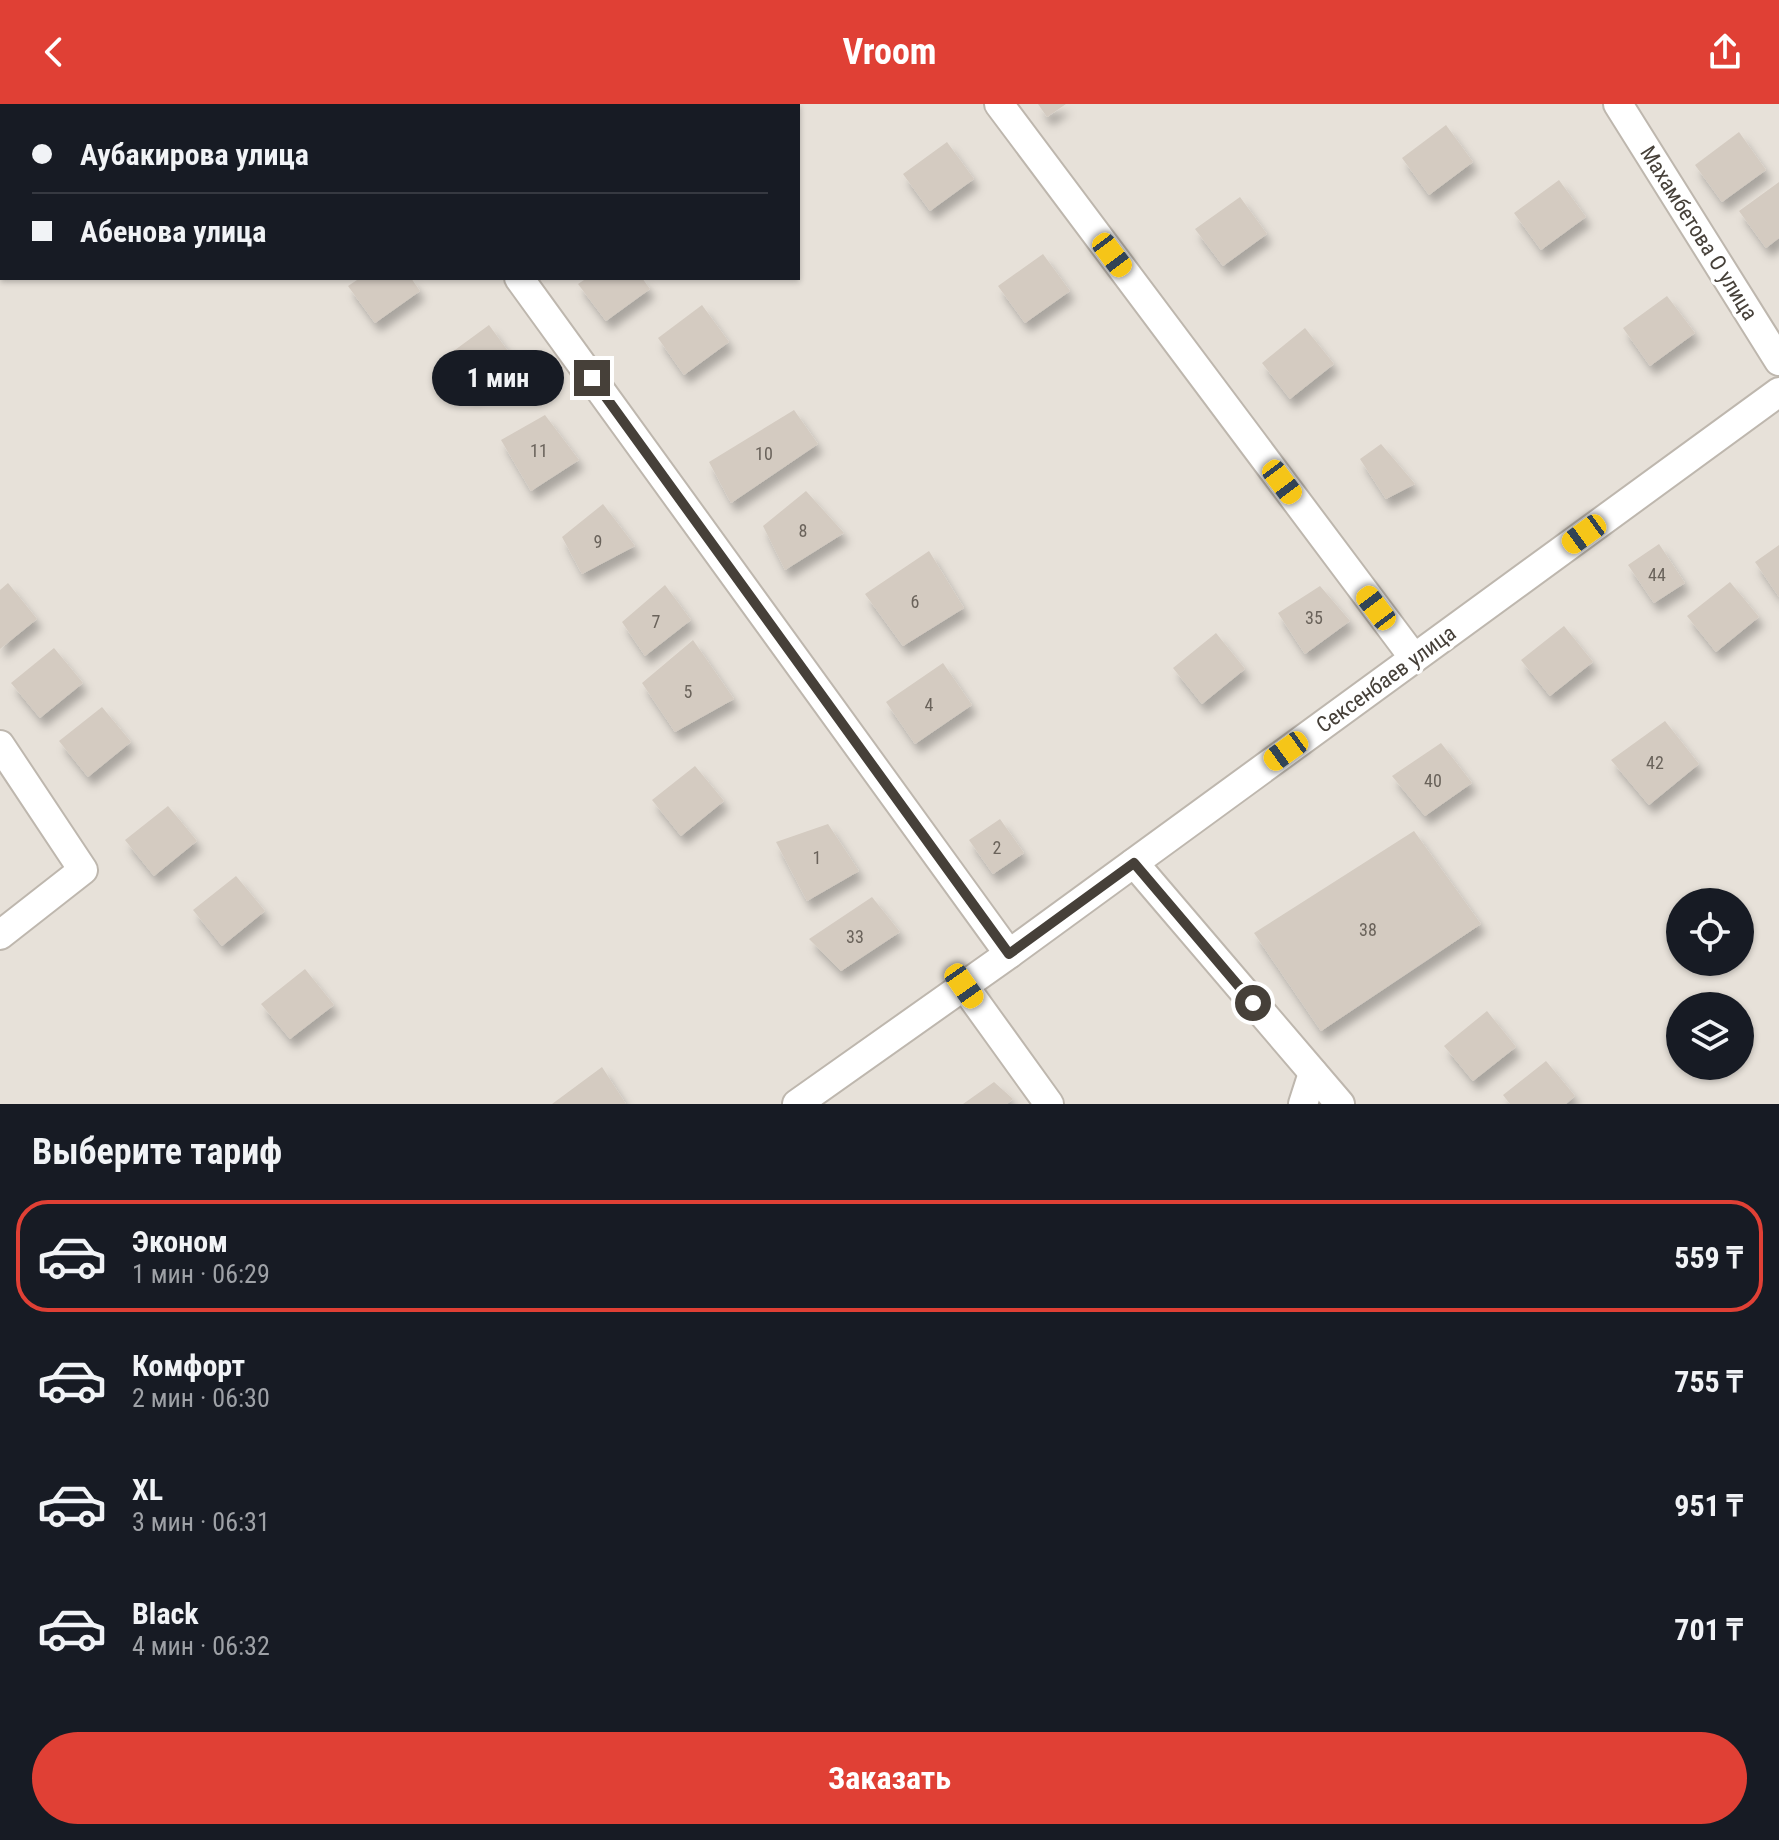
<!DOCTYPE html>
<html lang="ru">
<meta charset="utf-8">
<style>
:root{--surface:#171b24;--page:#242831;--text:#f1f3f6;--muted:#9ea1a6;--line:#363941;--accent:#e04035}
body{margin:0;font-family:"Roboto Condensed",sans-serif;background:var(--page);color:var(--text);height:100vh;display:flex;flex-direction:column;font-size:30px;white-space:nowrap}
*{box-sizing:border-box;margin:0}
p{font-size:26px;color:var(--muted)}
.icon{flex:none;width:44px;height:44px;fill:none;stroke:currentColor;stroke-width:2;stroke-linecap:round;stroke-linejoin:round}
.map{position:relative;height:1000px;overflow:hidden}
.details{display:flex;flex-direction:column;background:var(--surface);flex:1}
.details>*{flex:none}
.banner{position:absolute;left:0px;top:0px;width:800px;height:176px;box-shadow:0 2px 6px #0004;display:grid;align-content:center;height:176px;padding:0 32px;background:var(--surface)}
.controls{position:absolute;left:1666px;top:784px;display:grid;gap:16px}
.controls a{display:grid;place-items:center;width:88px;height:88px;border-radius:50%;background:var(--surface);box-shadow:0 2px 6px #0004;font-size:40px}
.end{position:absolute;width:36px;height:36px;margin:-18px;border:10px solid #464039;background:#fff;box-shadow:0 0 0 4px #fff}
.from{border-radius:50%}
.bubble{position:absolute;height:56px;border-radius:28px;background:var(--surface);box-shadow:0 2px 6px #0004;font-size:26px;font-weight:700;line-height:56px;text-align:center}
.car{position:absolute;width:24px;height:48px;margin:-24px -12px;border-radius:10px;box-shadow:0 0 6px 2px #0007;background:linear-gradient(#f5c518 24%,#345 0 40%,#f5c518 0 76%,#345 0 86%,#f5c518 0)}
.banner b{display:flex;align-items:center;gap:28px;height:76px;font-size:30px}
.banner b+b{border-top:2px solid var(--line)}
.banner i{width:20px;height:20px;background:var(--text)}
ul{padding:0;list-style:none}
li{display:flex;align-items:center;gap:24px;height:112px;margin:0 16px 12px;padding:0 16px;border:4px solid transparent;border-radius:32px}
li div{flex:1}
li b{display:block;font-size:30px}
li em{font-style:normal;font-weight:700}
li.current{border-color:var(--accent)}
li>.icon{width:72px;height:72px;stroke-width:1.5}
h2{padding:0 32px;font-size:36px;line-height:96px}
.cta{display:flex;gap:16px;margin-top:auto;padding:16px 32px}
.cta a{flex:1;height:92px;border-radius:48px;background:var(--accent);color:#fff;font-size:32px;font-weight:700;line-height:92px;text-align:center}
header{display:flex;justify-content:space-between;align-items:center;height:104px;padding:0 32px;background:var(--accent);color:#fff;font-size:36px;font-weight:700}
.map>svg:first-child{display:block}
.residential{fill:#e7e1d9;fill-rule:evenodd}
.building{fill:#d4cbc1;filter:url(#shadow)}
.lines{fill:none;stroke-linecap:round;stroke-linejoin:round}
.minor-casing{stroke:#beb7ae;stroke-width:32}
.minor{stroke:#fff;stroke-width:28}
.route{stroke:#464039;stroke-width:10}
.labels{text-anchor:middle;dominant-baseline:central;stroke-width:7;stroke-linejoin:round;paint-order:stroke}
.number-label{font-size:18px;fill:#6a635b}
.street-label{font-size:22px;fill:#464039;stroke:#fff}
</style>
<header><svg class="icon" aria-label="back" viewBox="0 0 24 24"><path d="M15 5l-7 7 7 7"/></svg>Vroom<svg class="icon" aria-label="share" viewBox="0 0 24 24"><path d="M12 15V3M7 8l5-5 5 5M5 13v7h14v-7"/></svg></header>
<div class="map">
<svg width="1779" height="1000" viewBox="0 0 1779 1000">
<defs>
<filter id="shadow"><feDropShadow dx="5" dy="9" stdDeviation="4" flood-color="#0004"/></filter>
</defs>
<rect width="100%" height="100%" fill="#f3f0eb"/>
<path class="residential" d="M0,0h1779v1000h-1779zM2,2h796v172h-796zM1680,798h60v60h-60zM1680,902h60v60h-60z"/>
<g class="building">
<polygon points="1038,0 1066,0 1047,13"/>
<polygon points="1446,21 1473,58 1429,91 1402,54"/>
<polygon points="1739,28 1766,66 1722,98 1695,61"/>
<polygon points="947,38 974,75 930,107 903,70"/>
<polygon points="1559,76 1586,113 1541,146 1514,109"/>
<polygon points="1779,78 1779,134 1766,144 1739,107"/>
<polygon points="1240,93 1267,130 1223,162 1195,125"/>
<polygon points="1043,150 1070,187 1025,219 998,182"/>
<polygon points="360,174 411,174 420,187 375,219 348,182"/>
<polygon points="587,174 642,174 650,185 606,217 578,180"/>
<polygon points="1667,192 1695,229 1650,262 1623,224"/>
<polygon points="702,201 729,238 684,271 658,234"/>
<polygon points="489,221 516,258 471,291 444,254"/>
<polygon points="1305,224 1334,260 1290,295 1262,259"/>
<polygon points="794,306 818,340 731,399 709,358"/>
<polygon points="545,311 579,356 531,387 501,336"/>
<polygon points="1381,340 1415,380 1386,395 1360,355"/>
<polygon points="806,387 844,429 785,466 763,422"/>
<polygon points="603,400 635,442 582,470 562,433"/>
<polygon points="1659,440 1685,479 1654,499 1628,461"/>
<polygon points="1779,441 1779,493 1755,458"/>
<polygon points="929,447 964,504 903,542 865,490"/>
<polygon points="1730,478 1759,513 1716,548 1687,512"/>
<polygon points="8,479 37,515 0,545 0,486"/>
<polygon points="665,481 691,516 645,552 622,518"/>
<polygon points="1320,482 1350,517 1305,550 1278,509"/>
<polygon points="1564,522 1593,558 1550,592 1521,556"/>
<polygon points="1216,529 1245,565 1202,600 1173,564"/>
<polygon points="693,536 734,595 675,628 642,579"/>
<polygon points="54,544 83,579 40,614 11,579"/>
<polygon points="943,559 972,601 915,640 886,598"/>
<polygon points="102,603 131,638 88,673 59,637"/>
<polygon points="1665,617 1699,660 1649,701 1611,656"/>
<polygon points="1441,639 1472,679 1425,712 1392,672"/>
<polygon points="695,662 724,697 681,732 652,696"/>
<polygon points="168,702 197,737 154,772 125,736"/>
<polygon points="1000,715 1024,749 993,770 969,736"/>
<polygon points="828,720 859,767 807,797 776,738"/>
<polygon points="1414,727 1481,820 1321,927 1254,829"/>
<polygon points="236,772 265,807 222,842 193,806"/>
<polygon points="872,793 900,828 841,867 809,835"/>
<polygon points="305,865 334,901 290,935 261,900"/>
<polygon points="1487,907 1516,943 1473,977 1444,942"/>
<polygon points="1546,957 1575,992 1566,1000 1510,1000 1503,991"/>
<polygon points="602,963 626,1000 552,1000"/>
<polygon points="994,978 1013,995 1007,1000 963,1000"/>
</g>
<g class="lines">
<g class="minor-casing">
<g id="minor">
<polyline points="393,0 394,2"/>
<polyline points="999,0 1414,554"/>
<polyline points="1618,0 1779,257"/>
<polyline points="519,174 1009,850"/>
<polyline points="0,641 83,766 0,831"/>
<polyline points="1134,759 1340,1000"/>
<polyline points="964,882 1049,1000"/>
<polyline points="797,1000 1009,850 1779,288"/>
<polyline points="1303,1000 1313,969"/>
</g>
</g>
<use href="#minor" class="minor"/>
</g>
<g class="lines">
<polyline class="route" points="592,274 1009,850 1134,759 1253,899"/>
</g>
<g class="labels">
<g class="number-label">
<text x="539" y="346">11</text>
<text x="764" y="349">10</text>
<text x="803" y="426">8</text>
<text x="598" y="437">9</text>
<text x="1657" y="470">44</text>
<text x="915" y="497">6</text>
<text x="1314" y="513">35</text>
<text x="656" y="517">7</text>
<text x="688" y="587">5</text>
<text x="929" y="600">4</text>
<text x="1655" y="658">42</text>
<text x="1433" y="676">40</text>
<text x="997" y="743">2</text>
<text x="817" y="753">1</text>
<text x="1368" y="825">38</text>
<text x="855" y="832">33</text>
</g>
<g class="street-label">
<text transform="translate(1699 129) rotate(58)">Махамбетова О улица</text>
<text transform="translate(1386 575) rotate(-36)">Сексенбаев улица</text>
</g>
</g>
</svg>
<div class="controls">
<a><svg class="icon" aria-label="locate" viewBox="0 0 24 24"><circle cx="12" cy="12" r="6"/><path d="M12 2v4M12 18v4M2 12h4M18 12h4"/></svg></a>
<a><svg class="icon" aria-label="layers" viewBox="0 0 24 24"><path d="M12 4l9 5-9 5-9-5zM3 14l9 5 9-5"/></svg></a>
</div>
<i class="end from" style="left:1253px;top:899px"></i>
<i class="end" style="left:592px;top:274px"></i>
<div class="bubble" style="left:432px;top:246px;width:132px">1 мин</div>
<i class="car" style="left:1112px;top:151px;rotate:143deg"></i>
<i class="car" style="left:1282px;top:378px;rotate:143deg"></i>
<i class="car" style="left:1584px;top:430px;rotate:234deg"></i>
<i class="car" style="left:1376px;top:504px;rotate:323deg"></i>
<i class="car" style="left:1286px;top:647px;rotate:234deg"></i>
<i class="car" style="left:964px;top:882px;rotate:145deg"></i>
<div class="banner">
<b><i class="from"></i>Аубакирова улица</b>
<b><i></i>Абенова улица</b>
</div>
</div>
<section class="details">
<h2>Выберите тариф</h2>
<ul>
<li class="current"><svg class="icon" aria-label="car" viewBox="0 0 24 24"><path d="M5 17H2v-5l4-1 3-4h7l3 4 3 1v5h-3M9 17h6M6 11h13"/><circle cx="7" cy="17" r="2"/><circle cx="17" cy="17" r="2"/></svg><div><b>Эконом</b><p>1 мин · 06:29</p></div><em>559 ₸</em></li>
<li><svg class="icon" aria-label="car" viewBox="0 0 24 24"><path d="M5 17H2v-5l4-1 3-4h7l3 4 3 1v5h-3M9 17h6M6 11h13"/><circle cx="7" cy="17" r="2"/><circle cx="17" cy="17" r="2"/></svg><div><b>Комфорт</b><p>2 мин · 06:30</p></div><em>755 ₸</em></li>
<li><svg class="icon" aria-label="car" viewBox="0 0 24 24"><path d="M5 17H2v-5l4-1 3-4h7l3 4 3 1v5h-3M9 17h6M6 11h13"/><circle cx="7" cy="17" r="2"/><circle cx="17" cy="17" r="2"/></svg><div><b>XL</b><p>3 мин · 06:31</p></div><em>951 ₸</em></li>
<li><svg class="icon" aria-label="car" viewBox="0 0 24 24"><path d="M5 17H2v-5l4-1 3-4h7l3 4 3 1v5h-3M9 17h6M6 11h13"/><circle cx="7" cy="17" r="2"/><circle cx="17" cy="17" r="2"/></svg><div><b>Black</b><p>4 мин · 06:32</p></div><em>701 ₸</em></li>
</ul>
<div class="cta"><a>Заказать</a></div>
</section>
